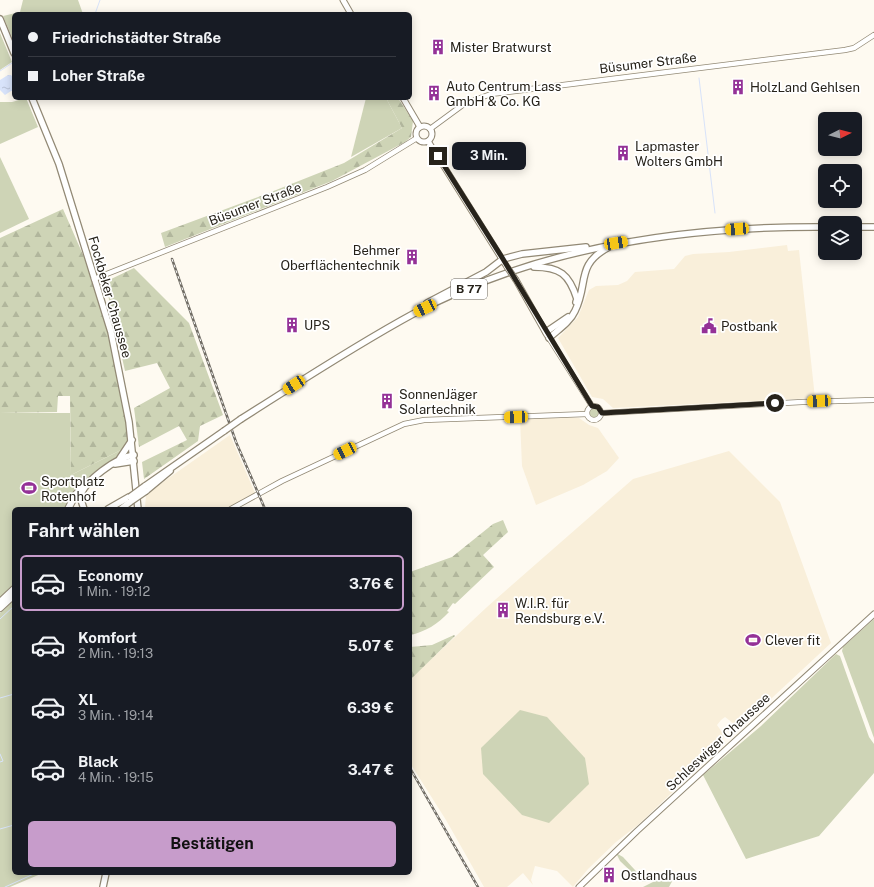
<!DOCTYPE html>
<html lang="de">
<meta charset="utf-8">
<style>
:root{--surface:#171b24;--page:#242831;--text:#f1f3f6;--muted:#9ea1a6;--line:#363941;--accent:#c79ccb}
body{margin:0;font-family:"Public Sans",sans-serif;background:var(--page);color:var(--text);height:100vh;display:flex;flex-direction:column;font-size:15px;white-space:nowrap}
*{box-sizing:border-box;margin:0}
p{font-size:13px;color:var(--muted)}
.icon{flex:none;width:22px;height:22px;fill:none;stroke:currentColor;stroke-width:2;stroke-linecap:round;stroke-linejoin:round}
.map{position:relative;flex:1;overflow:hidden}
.panel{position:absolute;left:12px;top:507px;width:400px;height:368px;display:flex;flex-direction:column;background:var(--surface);border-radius:6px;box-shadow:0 2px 10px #0003}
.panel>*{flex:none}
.hud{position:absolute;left:12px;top:12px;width:400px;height:88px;border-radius:6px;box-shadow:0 2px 10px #0003;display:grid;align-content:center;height:88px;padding:0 16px;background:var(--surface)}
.needle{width:26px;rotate:84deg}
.fabs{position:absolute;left:818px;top:112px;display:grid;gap:8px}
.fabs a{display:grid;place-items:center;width:44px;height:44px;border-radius:6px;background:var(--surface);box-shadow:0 2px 10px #0003;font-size:20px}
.end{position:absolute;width:18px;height:18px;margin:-9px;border:5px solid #27231b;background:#fff;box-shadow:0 0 0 2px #fff}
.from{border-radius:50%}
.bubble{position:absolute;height:28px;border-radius:6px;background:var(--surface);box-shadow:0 2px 10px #0003;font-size:13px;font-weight:700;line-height:28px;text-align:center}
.car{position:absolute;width:12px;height:24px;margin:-12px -6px;border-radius:5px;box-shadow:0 0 3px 1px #0007;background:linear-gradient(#f5c518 24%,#345 0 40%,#f5c518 0 76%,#345 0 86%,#f5c518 0)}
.hud b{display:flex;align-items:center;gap:14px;height:38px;font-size:15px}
.hud b+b{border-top:1px solid var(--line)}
.hud i{width:10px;height:10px;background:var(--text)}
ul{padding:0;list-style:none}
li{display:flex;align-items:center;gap:12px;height:56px;margin:0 8px 6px;padding:0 8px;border:2px solid transparent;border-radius:6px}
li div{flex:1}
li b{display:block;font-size:15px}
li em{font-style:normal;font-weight:700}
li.selected{border-color:var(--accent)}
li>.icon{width:36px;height:36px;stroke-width:1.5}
h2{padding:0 16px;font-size:18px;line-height:48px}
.button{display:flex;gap:8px;margin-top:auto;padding:8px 16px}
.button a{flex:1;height:46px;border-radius:6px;background:var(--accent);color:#111;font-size:16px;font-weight:700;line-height:46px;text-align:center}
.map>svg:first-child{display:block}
.commercial{fill:#f9efda}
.green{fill:#ced4b6}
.forest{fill:url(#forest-firs)}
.water{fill:url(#water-ripples)}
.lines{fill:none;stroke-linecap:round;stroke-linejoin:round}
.stream{stroke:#d8e3fa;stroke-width:1}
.tertiary-casing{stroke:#928975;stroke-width:6}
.secondary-casing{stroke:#928975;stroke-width:7}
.primary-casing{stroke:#928975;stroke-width:8}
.trunk-casing{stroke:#928975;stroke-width:8}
.tertiary{stroke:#fff;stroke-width:4.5}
.secondary{stroke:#fff;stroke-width:5}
.primary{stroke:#fff;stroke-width:5.5}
.trunk{stroke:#fff;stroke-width:6}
.rail-casing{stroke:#706c64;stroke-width:2.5}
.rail{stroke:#fff;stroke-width:1;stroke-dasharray:3;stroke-linecap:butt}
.secondary-bridge-casing{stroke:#928975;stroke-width:7;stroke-linecap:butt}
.primary-bridge-casing{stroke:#928975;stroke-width:8;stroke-linecap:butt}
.secondary-bridge{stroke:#fff;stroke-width:5}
.primary-bridge{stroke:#fff;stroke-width:5.5}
.route{stroke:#27231b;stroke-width:5}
.labels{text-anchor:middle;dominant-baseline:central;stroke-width:3.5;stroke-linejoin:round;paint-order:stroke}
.shield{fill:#fff;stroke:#68655f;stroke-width:1}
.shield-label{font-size:12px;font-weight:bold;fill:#27231b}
.poi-label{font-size:13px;fill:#27231b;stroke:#fff;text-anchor:start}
.street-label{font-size:13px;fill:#27231b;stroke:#fff}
</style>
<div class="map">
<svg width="874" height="887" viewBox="0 0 874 887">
<defs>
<pattern id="forest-firs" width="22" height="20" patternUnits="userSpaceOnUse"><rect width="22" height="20" fill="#ced4b6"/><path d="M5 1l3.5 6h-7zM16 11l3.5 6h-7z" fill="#b1b69c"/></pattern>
<pattern id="water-ripples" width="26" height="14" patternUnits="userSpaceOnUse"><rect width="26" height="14" fill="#d8e3fa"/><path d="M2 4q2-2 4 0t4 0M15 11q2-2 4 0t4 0" fill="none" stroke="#b9c2d6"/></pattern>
</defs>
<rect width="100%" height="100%" fill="#fefaf1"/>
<g class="commercial">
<polygon points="787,245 788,251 799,250 815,398 613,408 603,399 592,397 558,338 578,317 589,290 596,286 618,285 627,281 635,272 674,269 685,256 693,254 729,252"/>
<polygon points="558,417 579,418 589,425 598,428 619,458 607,471 583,485 536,505 522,466 520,419"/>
<polygon points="230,435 255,493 225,509 145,509 146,494"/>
<polygon points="729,451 780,502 831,643 743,725 737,726 725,717 721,720 717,725 724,735 722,745 639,824 616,842 588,869 573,887 557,871 535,866 531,880 533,885 523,873 507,887 484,887 446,820 410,763 410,679 487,607 633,479"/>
</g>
<g class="green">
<polygon points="23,0 78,0 83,14 14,14 14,42 3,16 20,12"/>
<polygon points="0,33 12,62 0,70"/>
<polygon points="26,98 38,127 0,144 0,102 12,102"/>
<polygon points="366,98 386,98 402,128 351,157"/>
<polygon points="0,157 29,219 0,233"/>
<circle cx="594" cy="413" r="5"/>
<polygon points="0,413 70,413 71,475 123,449 116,459 90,478 65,509 14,509 14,586 0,598"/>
<polygon points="14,600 14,873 43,873 10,887 0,887 0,613"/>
<polygon points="874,619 874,738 842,651 843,647"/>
<polygon points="836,654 840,656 869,737 874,744 874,773 819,836 746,859 703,775 761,726"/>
<polygon points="520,710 547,717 585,758 589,784 549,823 522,815 483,774 481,748"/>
<polygon points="616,853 623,857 646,882 641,881 620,861"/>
<polygon points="673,872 675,876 669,887 643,887"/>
</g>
<g class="forest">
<polygon points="386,98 398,98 413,121 411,137 405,142 332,181 165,247 161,233 261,196 344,163 402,128"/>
<polygon points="63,209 87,264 108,332 130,439 123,449 71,475 70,396 58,396 57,412 0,413 0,238"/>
<polygon points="134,268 189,323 223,415 200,426 198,441 144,479 142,462 187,440 179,426 139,447 134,408 170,388 157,363 125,371 106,286 109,280"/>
<path d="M503,520l5,12 -25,23 11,12 -39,37 -2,-1 -6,8 2,1c-11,12 -24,20 -39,23v-63l42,-15 41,-33z"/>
<polygon points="454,635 455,636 410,680 410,647 432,645"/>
</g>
<polygon class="water" points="8,75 11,75 14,79 14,91 11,91 5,95 0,90 0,80"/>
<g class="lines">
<g class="stream">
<polyline points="95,14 100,0"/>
<polyline points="0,71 12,63"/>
<polyline points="699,78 715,213"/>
<polyline points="0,619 14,606"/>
<polyline points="0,698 14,694"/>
<polyline points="0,754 3,761 0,762"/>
<polyline points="0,829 14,825"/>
<polyline points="5,887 36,873"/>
</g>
<g class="tertiary-casing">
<g id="tertiary">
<polyline points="430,129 464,104 491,94 845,50 854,48 874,35"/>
<polyline points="94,279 327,187 365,170 417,138"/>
<polyline points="549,338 592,406"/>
<circle cx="594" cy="413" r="7"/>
<polyline points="602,413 802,402 874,400"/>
<polyline points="231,509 282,481 404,424 424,420 587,414"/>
</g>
</g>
<g class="secondary-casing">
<g id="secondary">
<polyline points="343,0 351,14"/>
<polyline points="403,98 420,127"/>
<circle cx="424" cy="134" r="8"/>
<polyline points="428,141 507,267"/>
<polyline points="516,280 547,335"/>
<polyline points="579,887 637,831 874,614"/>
</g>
</g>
<g class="primary-casing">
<g id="primary">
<polyline points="0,19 14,53"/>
<polyline points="32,98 59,164 111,332 129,422 138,509"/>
<polyline points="855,227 874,227"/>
<path d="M534,267c26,0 35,7 43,32l-1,3"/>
<polyline points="427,303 486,272 503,259 522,254 586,247"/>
<polyline points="546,332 568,317"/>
<path d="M549,338c10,-9 21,-16 26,-27 14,-28 0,-46 34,-64"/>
<path d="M241,419c57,-36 113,-73 172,-105 126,-68 271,-88 412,-87"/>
<polyline points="120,458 132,440"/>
<polyline points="115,464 134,461"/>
<polyline points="145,486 224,431"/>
<polyline points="146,491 170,471"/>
<path d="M84,509l-4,-12c4,-16 37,-40 54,-42"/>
<polyline points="108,509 129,497"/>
<polyline points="121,509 130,502"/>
<polyline points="103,887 106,873"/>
</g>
</g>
<g class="trunk-casing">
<g id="trunk">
<polyline points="68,509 76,494 88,482"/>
<polyline points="0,602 14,589"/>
<polyline points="0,608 14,595"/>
</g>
</g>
<use href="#tertiary" class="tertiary"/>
<use href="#secondary" class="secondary"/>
<use href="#primary" class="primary"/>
<use href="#trunk" class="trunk"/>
<g class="rail-casing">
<g id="rail">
<polyline points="172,259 236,442 265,509"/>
<polyline points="410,768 478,887"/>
</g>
</g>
<use href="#rail" class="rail"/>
<g class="secondary-bridge-casing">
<polyline id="secondary-bridge" points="507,267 516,280"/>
</g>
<g class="primary-bridge-casing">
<g id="primary-bridge">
<polyline points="224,431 241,419"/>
<polyline points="130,497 145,486"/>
<polyline points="130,502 146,491"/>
</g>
</g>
<use href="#secondary-bridge" class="secondary-bridge"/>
<use href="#primary-bridge" class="primary-bridge"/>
</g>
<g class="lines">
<polyline class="route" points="438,156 503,259 592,406 598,407 602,413 775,403"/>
</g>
<defs>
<g id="building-bare" transform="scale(1.2)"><path d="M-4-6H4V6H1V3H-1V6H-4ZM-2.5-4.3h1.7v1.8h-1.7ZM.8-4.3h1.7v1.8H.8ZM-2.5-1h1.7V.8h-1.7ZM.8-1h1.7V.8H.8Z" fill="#943197" stroke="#fff" stroke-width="2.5" paint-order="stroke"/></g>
<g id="civic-bare" transform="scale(1.2)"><path d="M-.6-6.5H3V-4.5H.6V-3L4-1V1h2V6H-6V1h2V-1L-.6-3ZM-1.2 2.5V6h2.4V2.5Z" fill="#943197" stroke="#fff" stroke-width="2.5" paint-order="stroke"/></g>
<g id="stadium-bare" transform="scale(1.2)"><path d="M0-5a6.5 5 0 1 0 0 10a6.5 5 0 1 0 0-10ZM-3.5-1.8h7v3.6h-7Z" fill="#943197" stroke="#fff" stroke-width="2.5" paint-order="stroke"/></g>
</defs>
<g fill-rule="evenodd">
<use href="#building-bare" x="438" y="47"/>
<use href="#building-bare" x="738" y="87"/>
<use href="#building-bare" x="434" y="93"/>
<use href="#building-bare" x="623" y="153"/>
<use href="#building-bare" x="412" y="257"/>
<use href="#building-bare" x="292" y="325"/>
<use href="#civic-bare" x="709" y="326"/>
<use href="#building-bare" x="387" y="401"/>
<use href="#stadium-bare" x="29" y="488"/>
<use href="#building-bare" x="503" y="610"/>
<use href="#stadium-bare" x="753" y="640"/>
<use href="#building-bare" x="609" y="875"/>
</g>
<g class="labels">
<rect class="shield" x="451" y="279" width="36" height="20" rx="3"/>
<g class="shield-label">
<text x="469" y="289">B 77</text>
</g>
<g class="poi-label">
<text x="450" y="47">Mister Bratwurst</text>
<text x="446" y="86">Auto Centrum Lass<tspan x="446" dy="15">GmbH &amp; Co. KG</tspan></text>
<text x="750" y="87">HolzLand Gehlsen</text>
<text x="635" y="146">Lapmaster<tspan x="635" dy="15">Wolters GmbH</tspan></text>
<text x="400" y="250" text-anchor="end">Behmer<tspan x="400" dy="15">Oberflächentechnik</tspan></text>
<text x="304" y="325">UPS</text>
<text x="721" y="326">Postbank</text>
<text x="399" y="394">SonnenJäger<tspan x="399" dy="15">Solartechnik</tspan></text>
<text x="41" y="481">Sportplatz<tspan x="41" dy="15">Rotenhof</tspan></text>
<text x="515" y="603">W.I.R. für<tspan x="515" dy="15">Rendsburg e.V.</tspan></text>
<text x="765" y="640">Clever fit</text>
<text x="621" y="875">Ostlandhaus</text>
</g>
<g class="street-label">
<text transform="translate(648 63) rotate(-7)">Büsumer Straße</text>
<text transform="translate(255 204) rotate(-21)">Büsumer Straße</text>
<text transform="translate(110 297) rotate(74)">Fockbeker Chaussee</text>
<text transform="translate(718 742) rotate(-43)">Schleswiger Chaussee</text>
</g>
</g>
</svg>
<div class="fabs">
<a><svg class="needle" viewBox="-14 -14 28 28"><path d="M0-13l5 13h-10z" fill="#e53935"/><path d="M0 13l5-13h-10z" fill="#9ea1a6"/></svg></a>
<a><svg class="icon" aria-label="locate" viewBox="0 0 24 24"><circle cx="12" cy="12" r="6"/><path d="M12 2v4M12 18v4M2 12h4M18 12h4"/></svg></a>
<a><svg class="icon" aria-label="layers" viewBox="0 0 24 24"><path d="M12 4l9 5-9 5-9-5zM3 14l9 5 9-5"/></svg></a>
</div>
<i class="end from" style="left:775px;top:403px"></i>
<i class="end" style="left:438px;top:156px"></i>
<div class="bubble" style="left:452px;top:142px;width:74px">3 Min.</div>
<i class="car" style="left:737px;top:229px;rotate:266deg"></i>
<i class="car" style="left:616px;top:243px;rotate:81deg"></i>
<i class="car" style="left:425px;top:308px;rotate:245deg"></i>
<i class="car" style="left:294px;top:385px;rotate:237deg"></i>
<i class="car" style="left:819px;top:401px;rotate:267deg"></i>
<i class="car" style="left:516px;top:417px;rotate:268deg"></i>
<i class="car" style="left:345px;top:451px;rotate:244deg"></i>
<div class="hud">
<b><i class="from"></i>Friedrichstädter Straße</b>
<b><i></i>Loher Straße</b>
</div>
<section class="panel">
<h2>Fahrt wählen</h2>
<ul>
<li class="selected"><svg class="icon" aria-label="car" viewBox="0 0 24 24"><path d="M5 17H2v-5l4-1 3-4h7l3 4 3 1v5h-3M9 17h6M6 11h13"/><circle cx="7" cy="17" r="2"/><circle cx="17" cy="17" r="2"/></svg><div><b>Economy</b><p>1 Min. · 19:12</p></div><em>3.76 €</em></li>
<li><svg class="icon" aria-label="car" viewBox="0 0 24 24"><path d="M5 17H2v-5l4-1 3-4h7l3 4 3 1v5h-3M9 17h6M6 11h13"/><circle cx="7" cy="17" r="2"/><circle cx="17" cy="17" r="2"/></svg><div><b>Komfort</b><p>2 Min. · 19:13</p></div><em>5.07 €</em></li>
<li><svg class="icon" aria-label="car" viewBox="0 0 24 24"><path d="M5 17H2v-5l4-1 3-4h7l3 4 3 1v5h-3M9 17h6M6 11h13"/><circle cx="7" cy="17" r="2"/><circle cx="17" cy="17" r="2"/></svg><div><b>XL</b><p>3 Min. · 19:14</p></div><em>6.39 €</em></li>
<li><svg class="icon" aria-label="car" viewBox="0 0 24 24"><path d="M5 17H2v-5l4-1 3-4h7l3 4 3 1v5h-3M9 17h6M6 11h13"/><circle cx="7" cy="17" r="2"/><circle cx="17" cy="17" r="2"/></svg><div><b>Black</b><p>4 Min. · 19:15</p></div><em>3.47 €</em></li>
</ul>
<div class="button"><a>Bestätigen</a></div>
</section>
</div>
